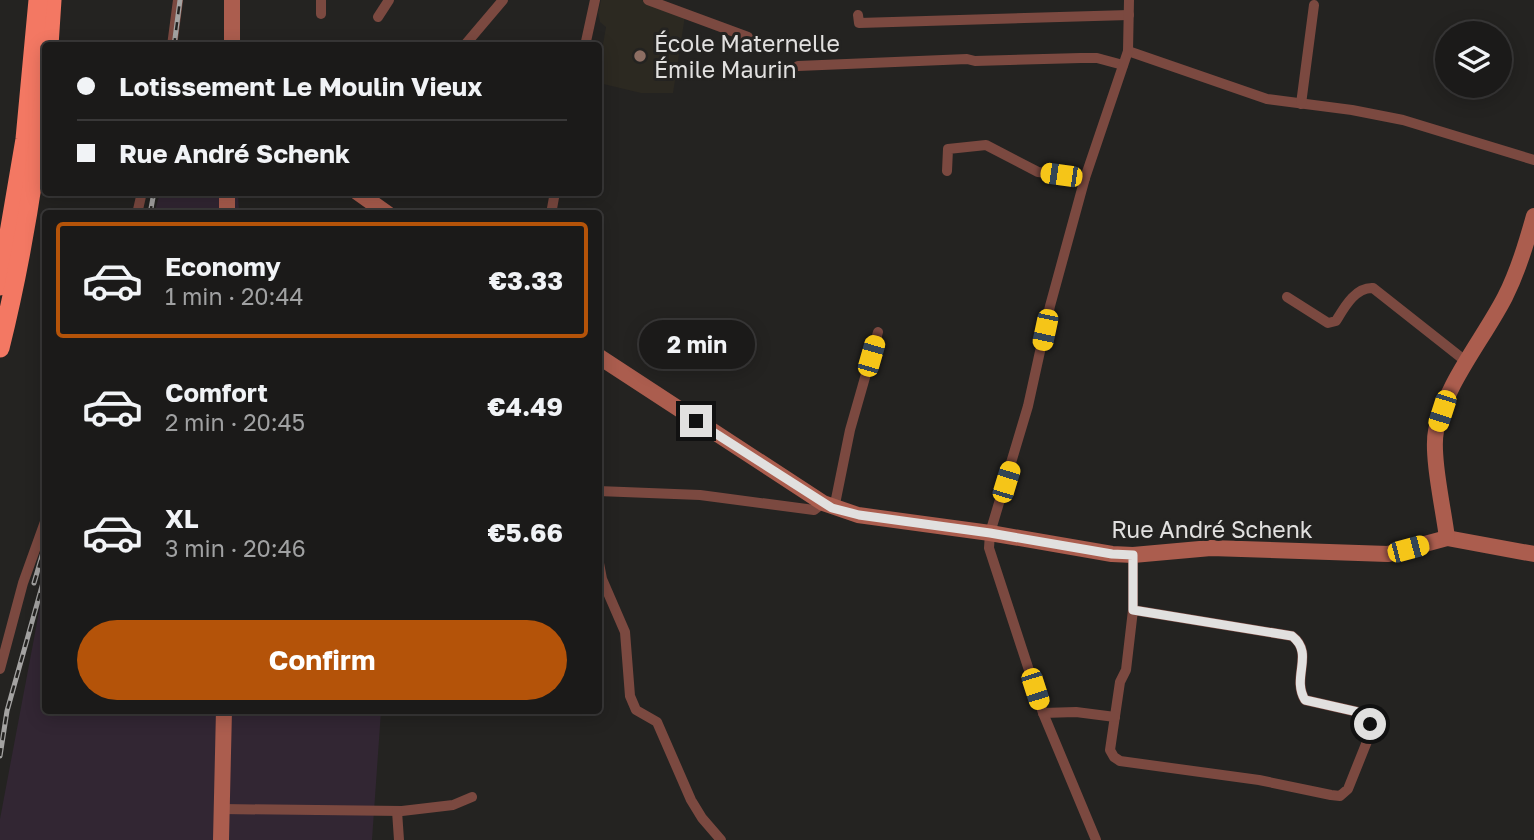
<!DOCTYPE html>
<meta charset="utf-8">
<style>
:root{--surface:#1b1a19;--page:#242322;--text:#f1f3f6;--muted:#a0a1a2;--line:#393838;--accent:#b45309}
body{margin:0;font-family:"Golos Text",sans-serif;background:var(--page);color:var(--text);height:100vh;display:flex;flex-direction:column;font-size:26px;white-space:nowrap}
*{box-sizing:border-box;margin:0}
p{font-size:23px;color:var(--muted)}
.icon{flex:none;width:38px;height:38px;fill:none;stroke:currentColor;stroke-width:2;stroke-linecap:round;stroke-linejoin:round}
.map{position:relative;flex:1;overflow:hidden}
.panel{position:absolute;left:42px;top:210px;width:560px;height:504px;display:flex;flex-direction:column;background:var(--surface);border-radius:7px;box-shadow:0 4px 18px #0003,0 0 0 2px var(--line)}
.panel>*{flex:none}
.top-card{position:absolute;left:42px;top:42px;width:560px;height:154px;border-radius:7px;box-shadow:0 4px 18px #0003,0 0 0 2px var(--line);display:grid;align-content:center;height:154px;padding:0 35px;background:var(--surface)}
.buttons{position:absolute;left:1435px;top:21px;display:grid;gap:14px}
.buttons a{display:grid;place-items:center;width:77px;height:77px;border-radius:50%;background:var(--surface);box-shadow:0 4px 18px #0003,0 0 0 2px var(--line);font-size:35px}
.end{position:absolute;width:32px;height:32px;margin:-16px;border:9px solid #e1e0df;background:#111;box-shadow:0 0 0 4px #111}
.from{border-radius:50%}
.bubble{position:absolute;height:49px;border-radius:24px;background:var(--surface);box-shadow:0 4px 18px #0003,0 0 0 2px var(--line);font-size:23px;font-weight:700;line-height:49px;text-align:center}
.car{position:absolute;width:21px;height:42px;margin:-21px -10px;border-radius:9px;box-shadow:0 0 5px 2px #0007;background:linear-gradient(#f5c518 24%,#345 0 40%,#f5c518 0 76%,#345 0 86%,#f5c518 0)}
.top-card b{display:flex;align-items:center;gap:24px;height:66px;font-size:26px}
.top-card b+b{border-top:2px solid var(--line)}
.top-card i{width:18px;height:18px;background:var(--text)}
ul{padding:12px 0 0;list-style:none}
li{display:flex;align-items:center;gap:21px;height:116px;margin:0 14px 10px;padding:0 21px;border:4px solid transparent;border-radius:7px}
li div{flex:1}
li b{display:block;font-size:26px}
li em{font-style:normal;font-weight:700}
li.selected{border-color:var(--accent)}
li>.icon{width:63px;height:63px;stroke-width:1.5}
.cta{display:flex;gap:14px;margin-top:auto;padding:14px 35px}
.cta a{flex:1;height:80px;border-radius:42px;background:var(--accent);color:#fff;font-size:28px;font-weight:700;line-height:80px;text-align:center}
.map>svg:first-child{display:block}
.industrial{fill:#322633}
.built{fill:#2c2921}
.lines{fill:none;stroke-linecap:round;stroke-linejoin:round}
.street{stroke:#7b4940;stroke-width:10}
.secondary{stroke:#ab5d4e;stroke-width:16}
.highway{stroke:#f37863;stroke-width:19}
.rail-casing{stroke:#a4a3a2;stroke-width:5}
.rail{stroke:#242321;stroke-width:2.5;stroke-dasharray:8;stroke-linecap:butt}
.route{stroke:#e1e0df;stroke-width:9}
.education-dot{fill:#8d6e63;stroke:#242321;stroke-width:2.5}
.labels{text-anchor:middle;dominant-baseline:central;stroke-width:6;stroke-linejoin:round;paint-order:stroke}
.poi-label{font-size:23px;fill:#e1e0df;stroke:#242321;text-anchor:start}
.street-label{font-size:23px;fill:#e1e0df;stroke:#242321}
</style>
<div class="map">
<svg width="1534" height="840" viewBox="0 0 1534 840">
<rect width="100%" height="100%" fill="#242321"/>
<g class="industrial">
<polygon points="160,193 238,193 239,213 154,214"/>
<polygon points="45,580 46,710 381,711 372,840 0,840 0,819"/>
</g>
<polygon class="built" points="601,0 642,0 685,16 673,93 641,93 599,83 599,67 606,27 600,22 598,13"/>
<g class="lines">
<g class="street">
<polyline points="648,0 748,37"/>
<polyline points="321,14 321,0"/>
<polyline points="858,15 859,23 1129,15"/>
<polyline points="378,17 389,0"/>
<polyline points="172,46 178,0"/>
<polyline points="464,46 503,0"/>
<polyline points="585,46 595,0"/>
<polyline points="1128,51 1267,99 1352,110 1403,120 1534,160"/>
<polyline points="798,66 967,59 975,61 1081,58 1097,58 1123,65"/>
<polyline points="1301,104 1314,5"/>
<polyline points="947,171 948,149 986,145 1038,172 1085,178"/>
<polyline points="137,214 142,192"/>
<polyline points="551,214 555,192"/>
<path d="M1287,297l41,26 8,-2c8,-13 19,-34 37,-33l95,75"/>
<polyline points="598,491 700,495 814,510 823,503"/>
<polyline points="832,508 836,499 850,430 878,332"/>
<polyline points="598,558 602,579 625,632 630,696 636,710 657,722 691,800 702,818 721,840"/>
<path d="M1133,610l159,26c23,17 -1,41 13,64l53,12 7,4 5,8v10l-22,55 -8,7 -9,-1 -72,-15 -139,-19 -6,-4 -4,-7 10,-68 6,-12 7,-60v-55"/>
<polyline points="0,669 23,583 46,519"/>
<polyline points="1043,713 1076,712 1115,717"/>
<polyline points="222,809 402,811 453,805 472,797"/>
<polyline points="397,811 399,840"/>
<polyline points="1096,840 1043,713 989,548 990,533 1028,406 1050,306 1085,178 1128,51 1129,0"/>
</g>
<g class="secondary">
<polyline points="232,46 232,0"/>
<polyline points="227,192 227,214"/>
<polyline points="357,192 388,214"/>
<polyline points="598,356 823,503 858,515 990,533 1112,554 1133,555 1211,548 1388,554 1447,538 1534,554"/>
<path d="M1447,538c-3,-26 -16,-83 -11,-107 8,-45 48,-93 69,-134 13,-26 21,-53 29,-81"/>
<polyline points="221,840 224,710"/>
</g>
<g class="highway">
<polyline points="49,46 52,0"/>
<polyline points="0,286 25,139 38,0"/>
<path d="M0,348c22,-88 36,-177 46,-268"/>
</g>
<g class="rail-casing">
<g id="rail">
<polyline points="174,46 180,0"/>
<polyline points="150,214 154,192"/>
<polyline points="34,583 46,542"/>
<polyline points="0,756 7,711 46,572"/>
</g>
</g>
<use href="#rail" class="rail"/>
</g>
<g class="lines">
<path class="route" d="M696,421l136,87 27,7 131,18 122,21 21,1v55l159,26c23,18 -1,41 13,64l53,12 7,4 5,8"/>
</g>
<circle class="education-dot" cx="640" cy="56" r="7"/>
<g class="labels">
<g class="poi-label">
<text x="654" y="43">École Maternelle<tspan x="654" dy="26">Émile Maurin</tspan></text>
</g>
<g class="street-label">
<text x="1212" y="529">Rue André Schenk</text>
</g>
</g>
</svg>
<div class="buttons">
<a><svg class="icon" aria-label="layers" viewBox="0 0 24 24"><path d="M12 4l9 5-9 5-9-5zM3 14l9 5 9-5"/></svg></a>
</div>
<i class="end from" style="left:1370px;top:724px"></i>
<i class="end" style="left:696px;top:421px"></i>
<div class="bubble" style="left:639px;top:320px;width:116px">2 min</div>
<i class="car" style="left:1061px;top:175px;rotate:278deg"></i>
<i class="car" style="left:1045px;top:330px;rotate:192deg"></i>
<i class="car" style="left:871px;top:356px;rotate:16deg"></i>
<i class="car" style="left:1442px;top:411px;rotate:198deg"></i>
<i class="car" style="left:1006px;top:482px;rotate:17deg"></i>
<i class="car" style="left:1408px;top:549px;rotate:75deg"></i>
<i class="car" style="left:1035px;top:689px;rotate:162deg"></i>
<div class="top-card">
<b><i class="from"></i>Lotissement Le Moulin Vieux</b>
<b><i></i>Rue André Schenk</b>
</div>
<section class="panel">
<ul>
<li class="selected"><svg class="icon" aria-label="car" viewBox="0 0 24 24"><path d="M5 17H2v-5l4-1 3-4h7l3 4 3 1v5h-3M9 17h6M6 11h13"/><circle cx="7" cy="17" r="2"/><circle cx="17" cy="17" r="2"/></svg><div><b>Economy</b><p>1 min · 20:44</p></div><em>€3.33</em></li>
<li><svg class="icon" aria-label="car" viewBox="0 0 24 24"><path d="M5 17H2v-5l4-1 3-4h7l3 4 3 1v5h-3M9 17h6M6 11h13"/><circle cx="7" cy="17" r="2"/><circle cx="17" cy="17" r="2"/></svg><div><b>Comfort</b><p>2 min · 20:45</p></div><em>€4.49</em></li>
<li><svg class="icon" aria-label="car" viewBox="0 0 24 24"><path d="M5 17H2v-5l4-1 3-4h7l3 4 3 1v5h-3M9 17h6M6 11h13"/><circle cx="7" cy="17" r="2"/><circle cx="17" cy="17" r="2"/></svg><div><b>XL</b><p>3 min · 20:46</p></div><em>€5.66</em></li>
</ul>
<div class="cta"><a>Confirm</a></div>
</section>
</div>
